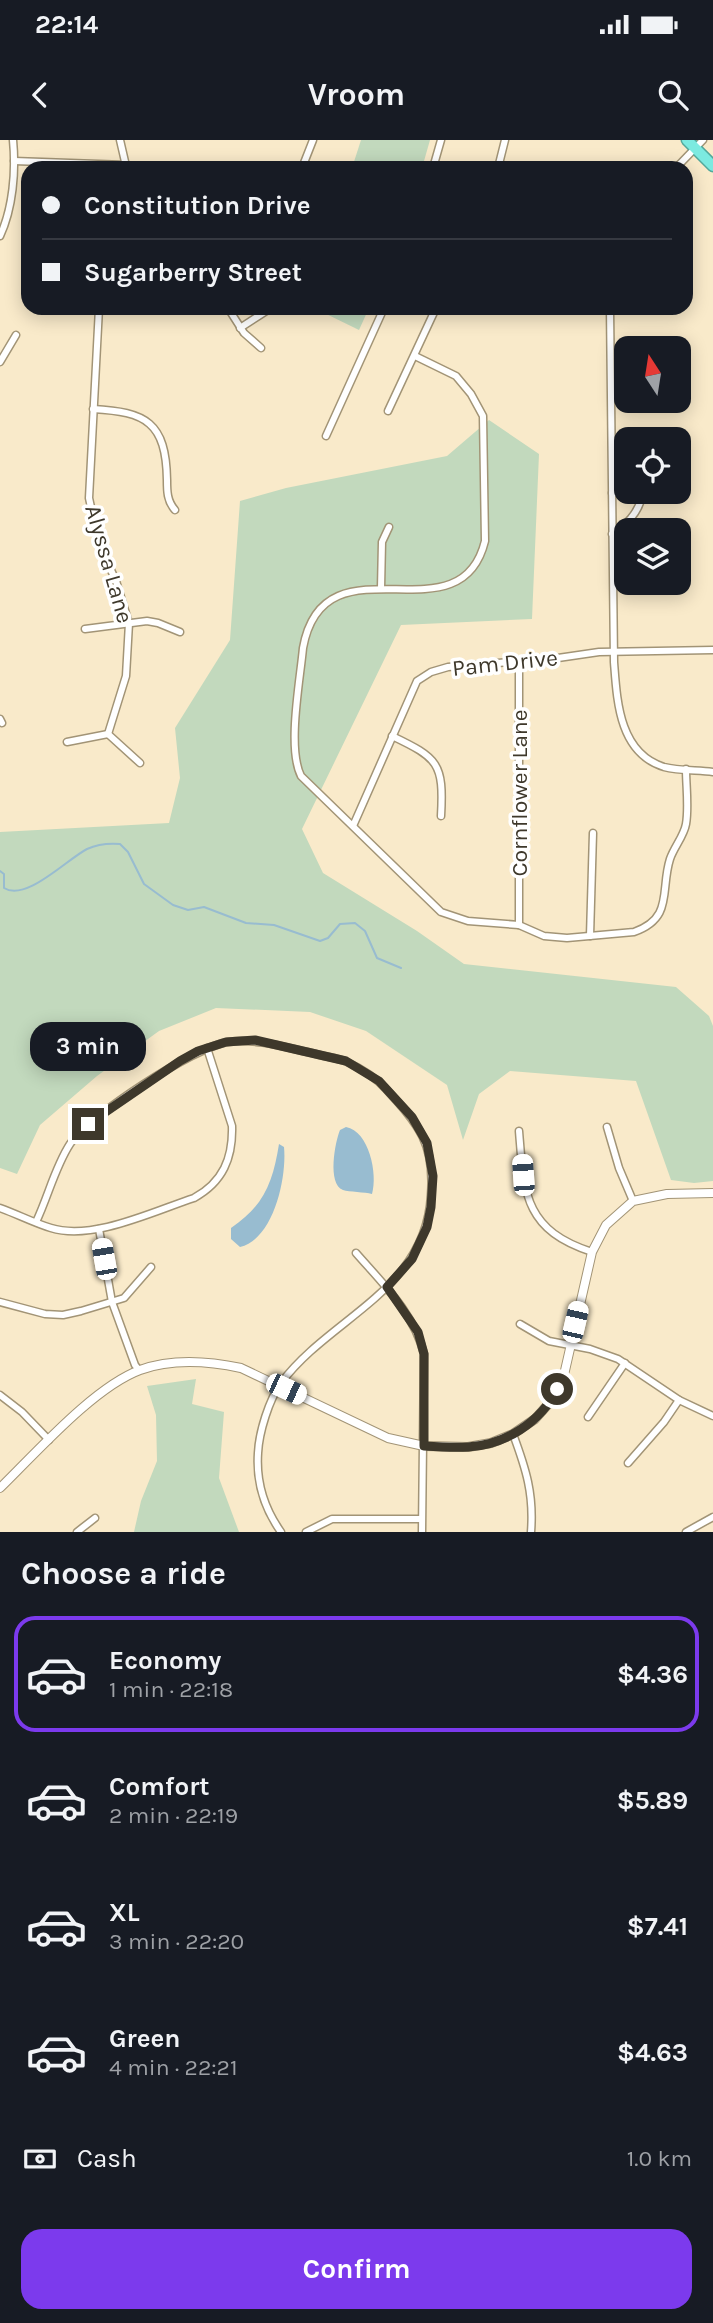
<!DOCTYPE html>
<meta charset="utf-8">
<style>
:root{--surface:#171b24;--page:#242831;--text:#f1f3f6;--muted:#9ea1a6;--line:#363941;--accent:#7c3aed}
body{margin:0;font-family:Karla,sans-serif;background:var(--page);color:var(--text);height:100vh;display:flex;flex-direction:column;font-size:26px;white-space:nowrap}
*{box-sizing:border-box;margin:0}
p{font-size:23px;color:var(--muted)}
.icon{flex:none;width:38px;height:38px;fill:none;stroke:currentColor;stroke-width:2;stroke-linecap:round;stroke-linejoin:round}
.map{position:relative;height:1392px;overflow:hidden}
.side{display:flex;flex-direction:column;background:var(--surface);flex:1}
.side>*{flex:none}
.top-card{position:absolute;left:21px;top:21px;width:672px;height:154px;border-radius:21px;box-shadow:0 4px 18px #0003;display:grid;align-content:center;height:154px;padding:0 21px;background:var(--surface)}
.needle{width:46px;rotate:348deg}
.tools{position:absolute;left:614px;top:196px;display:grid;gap:14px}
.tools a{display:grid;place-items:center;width:77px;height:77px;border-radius:14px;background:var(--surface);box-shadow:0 4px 18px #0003;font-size:35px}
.end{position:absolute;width:32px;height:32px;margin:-16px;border:9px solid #3e382b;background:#fff;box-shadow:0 0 0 4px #fff}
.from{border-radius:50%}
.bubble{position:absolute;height:49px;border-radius:21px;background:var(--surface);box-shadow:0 4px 18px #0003;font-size:23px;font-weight:700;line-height:49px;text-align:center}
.car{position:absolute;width:21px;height:42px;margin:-21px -10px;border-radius:9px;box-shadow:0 0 5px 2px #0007;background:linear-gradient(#fff 24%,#345 0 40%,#fff 0 76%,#345 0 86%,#fff 0)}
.top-card b{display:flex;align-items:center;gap:24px;height:66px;font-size:26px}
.top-card b+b{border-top:2px solid var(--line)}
.top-card i{width:18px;height:18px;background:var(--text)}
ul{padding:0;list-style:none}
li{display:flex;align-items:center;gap:21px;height:116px;margin:0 14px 10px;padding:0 7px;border:4px solid transparent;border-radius:21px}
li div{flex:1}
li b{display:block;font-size:26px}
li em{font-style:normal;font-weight:700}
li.on{border-color:var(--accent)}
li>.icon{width:63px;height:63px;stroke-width:1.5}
h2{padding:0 21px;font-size:32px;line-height:84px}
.pay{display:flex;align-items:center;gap:18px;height:77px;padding:0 21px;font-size:26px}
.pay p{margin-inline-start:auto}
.button{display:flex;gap:14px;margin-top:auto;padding:14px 21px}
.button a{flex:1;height:80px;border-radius:21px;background:var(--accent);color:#fff;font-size:28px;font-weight:700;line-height:80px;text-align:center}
.status{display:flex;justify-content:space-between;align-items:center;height:49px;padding:0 35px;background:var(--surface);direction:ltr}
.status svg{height:19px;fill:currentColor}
header{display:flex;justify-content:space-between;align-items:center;height:91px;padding:0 21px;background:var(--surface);font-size:32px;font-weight:700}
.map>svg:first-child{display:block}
.green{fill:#c2d9bd}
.water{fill:#98bcd0}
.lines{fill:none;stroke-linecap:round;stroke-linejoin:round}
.stream{stroke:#98bcd0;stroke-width:2}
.minor-casing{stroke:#a29476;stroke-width:9}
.tertiary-casing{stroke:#a29476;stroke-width:10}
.trunk-casing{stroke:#52a89b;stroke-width:13}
.minor{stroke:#fff;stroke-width:6}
.tertiary{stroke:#fff;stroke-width:8}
.trunk{stroke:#7ceae0;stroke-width:10}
.route{stroke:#3e382b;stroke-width:9}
.labels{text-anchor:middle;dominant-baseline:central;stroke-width:7;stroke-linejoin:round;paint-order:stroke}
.street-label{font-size:23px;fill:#3e382b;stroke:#fff}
</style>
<div class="status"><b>22:14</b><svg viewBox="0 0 49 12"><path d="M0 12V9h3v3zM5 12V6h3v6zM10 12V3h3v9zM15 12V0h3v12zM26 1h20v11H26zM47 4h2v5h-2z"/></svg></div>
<header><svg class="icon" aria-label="back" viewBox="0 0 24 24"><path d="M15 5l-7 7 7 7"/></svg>Vroom<svg class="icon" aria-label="search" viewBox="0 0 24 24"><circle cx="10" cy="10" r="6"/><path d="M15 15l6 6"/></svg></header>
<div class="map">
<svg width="713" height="1392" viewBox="0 0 713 1392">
<rect width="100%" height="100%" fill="#f9eaca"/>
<g class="green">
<polygon points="361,0 430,0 422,28 352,28"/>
<polygon points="314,168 369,168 359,190"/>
<polygon points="489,280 539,314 532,479 401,485 302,689 323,733 417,791 464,824 676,847 709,876 713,886 713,1041 694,1043 671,1040 636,941 510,931 479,954 463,1000 447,945 366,891 310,872 216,868 159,891 97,936 40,985 17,1034 0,1028 0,692 169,683 180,638 175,588 230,500 240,361 286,348 447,316"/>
<polygon points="196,1239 192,1264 224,1272 219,1338 239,1392 134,1392 141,1361 157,1321 156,1275 147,1246"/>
</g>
<g class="water">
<path d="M346,987c23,4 32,47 26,67 -7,-2 -23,-2 -29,-4 -16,-6 -8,-48 -3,-60z"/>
<path d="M279,1004l5,3c3,30 -10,92 -44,100l-9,-8v-11c33,-22 42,-46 48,-84z"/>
</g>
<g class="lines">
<path class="stream" d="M0,731l4,3v14c22,14 62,-28 83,-39 11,-5 21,-6 33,-5l8,8 16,32 29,21 15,5 16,-3 42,16 28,2 46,16 8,-3 12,-14 15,-1 10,8 12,27 24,10"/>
<g class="minor-casing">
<g id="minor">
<polyline points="120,0 126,26"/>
<polyline points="14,21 126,25"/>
<polyline points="302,28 313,0"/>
<polyline points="433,28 441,0"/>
<polyline points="498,28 505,0"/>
<polyline points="676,28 703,0"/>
<path d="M0,96c13,-28 16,-65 13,-96"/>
<polyline points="99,168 89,358 99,404 116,441 129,483 126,536 108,594"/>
<polyline points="228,168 244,193 261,208"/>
<path d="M610,168l4,354c3,39 5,91 50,105 15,4 34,3 49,5"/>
<polyline points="240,188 271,168"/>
<path d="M415,216l41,20 15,18 12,22 2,125c-25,102 -161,-9 -182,107 -3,33 -16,100 -2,128l140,136 27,9 51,4 25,11 23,2 67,-6c40,-14 26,-42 36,-73 4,-12 14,-23 16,-35 3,-17 0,-38 0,-55"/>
<polyline points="0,222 16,195"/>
<path d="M93,269c53,3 73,13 74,71 0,11 0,21 8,30"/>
<polyline points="388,271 436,168"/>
<polyline points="326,296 384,168"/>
<path d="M612,353h27l3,3c-3,16 -17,31 -30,38"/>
<polyline points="381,448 382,402 389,387"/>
<polyline points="85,489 147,481 158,483 180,492"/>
<polyline points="0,579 2,583"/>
<polyline points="108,594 140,623"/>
<path d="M392,596c46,22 52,27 49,80"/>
<polyline points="67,602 108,594"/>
<polyline points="353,686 417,541 431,532 448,527 558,518 599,512 713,510"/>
<polyline points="519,785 519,520"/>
<polyline points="590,796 593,693"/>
<polyline points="607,987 619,1028 633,1061"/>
<path d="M519,991c5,62 5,99 73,121"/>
<path d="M0,1068c17,6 34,15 51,20 42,13 103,-17 143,-30 29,-16 39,-40 38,-72l-25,-78"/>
<path d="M36,1082c12,-25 19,-55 34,-78 19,-28 124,-97 158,-102 30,-4 59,6 88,12 10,3 22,4 31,8 13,6 29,16 39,27 33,36 49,55 45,106 -5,96 -101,122 -150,188 -12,17 -22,49 -23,70 -2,29 6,55 23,79"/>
<polyline points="99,1089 112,1162 135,1225 139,1230"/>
<path d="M356,1113c27,31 58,60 68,101l-2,178"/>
<polyline points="0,1162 45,1174 63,1175 81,1171 124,1158 151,1127"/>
<polyline points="520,1184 549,1201 590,1209 618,1219 679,1260 713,1276"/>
<polyline points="0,1255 22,1272 49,1300"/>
<polyline points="588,1277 625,1223"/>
<path d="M513,1294c13,35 21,60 18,98"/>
<polyline points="628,1323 664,1282 679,1260"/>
<polyline points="77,1392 95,1378"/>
<polyline points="306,1392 332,1379 420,1379"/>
<polyline points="686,1392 713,1377"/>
</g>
</g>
<g class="tertiary-casing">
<path id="tertiary" d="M0,1348c36,-35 94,-101 140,-118 33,-12 68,-9 101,-2l147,70 36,8 44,1 23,-4 22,-9 22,-15 17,-19 12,-25 28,-123 14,-27 27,-24 34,-7 46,-1"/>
</g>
<g class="trunk-casing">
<polyline id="trunk" points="687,0 713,26"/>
</g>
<use href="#minor" class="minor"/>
<use href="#tertiary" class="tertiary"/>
<use href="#trunk" class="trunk"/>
</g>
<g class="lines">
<path class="route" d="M88,984l92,-63 18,-10 28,-9 29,-2 91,21 33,20 33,36 15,26 6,33 -2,31 -4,20 -15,32 -25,28 31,45 6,22v92c15,1 30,2 44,1 37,-2 73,-25 89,-58"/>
</g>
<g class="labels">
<g class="street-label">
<text transform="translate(109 424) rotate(74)">Alyssa Lane</text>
<text transform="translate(505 523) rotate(-6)">Pam Drive</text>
<text transform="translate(519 653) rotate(-90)">Cornflower Lane</text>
</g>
</g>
</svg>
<div class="tools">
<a><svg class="needle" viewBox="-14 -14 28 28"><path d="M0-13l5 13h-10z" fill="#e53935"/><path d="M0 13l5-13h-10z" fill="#9ea1a6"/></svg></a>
<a><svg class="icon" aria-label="locate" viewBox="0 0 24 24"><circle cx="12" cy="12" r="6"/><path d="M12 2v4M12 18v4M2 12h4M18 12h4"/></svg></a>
<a><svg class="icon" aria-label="layers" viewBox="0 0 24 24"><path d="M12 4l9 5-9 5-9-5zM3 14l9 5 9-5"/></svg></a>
</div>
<i class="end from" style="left:557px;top:1249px"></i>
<i class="end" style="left:88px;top:984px"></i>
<div class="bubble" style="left:30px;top:882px;width:116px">3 min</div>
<i class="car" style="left:523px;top:1035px;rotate:356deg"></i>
<i class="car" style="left:104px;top:1119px;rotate:350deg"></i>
<i class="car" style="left:575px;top:1182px;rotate:13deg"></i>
<i class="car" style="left:286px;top:1249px;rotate:115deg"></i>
<div class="top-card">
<b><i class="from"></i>Constitution Drive</b>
<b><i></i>Sugarberry Street</b>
</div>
</div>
<section class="side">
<h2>Choose a ride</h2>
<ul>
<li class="on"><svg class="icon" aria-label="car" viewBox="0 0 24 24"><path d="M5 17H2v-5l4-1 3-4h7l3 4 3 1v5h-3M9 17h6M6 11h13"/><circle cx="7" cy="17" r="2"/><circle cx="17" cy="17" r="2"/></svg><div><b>Economy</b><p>1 min · 22:18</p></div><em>$4.36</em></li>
<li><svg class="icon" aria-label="car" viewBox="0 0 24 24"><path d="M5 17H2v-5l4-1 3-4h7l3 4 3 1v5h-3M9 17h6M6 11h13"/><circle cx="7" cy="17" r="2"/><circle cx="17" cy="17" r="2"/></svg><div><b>Comfort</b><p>2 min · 22:19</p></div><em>$5.89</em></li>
<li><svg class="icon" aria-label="car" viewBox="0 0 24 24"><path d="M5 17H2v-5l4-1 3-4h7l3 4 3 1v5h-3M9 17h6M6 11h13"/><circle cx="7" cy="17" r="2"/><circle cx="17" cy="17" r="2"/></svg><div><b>XL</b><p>3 min · 22:20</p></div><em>$7.41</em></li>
<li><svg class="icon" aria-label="car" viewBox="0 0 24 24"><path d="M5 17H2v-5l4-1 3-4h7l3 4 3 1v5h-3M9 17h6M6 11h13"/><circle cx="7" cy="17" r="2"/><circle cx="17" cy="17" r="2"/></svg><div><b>Green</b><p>4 min · 22:21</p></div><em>$4.63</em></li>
</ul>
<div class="pay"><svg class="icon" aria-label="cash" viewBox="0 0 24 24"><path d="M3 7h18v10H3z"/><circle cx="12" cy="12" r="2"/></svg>Cash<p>1.0 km</p></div>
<div class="button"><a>Confirm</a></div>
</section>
